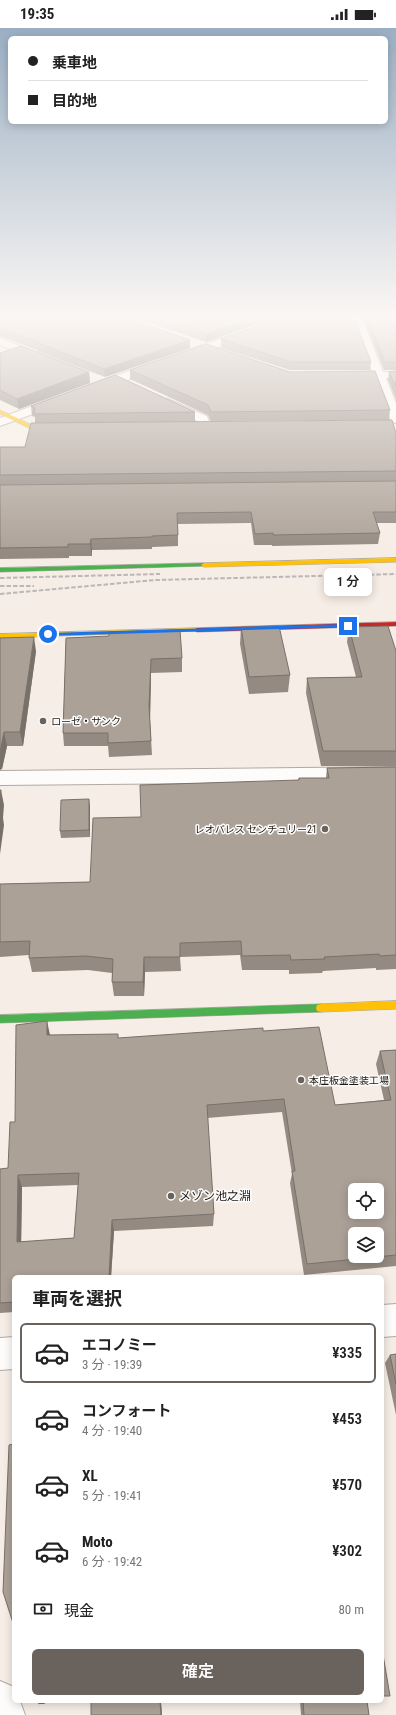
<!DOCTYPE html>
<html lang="ja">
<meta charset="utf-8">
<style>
:root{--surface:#fff;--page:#f6f6f6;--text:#222;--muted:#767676;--line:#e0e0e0;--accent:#6a625c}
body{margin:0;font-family:"Roboto Condensed","Noto Sans JP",sans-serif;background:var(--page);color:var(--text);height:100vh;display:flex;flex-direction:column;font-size:15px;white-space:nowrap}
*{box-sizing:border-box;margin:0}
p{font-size:13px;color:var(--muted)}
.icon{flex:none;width:22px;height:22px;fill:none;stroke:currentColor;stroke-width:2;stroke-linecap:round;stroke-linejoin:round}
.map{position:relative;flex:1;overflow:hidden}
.drawer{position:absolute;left:12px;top:1247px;width:372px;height:428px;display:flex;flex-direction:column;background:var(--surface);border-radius:6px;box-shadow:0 2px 10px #0003}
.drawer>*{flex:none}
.hud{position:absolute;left:8px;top:8px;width:380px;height:88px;border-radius:6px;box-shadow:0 2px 10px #0003;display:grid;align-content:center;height:88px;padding:0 20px;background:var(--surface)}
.tools{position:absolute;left:348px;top:1155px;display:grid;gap:8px}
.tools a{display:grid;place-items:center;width:36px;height:36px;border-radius:6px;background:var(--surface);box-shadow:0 2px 10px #0003;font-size:20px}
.end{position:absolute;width:18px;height:18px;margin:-9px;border:5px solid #1a73e8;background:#fff;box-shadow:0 0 0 2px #fff}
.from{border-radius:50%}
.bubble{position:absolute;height:28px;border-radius:6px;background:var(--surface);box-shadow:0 2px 10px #0003;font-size:13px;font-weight:600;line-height:28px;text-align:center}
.hud b{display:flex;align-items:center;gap:14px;height:38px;font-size:15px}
.hud b+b{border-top:1px solid var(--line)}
.hud i{width:10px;height:10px;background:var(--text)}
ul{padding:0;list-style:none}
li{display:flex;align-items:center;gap:12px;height:60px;margin:0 8px 6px;padding:0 12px;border:2px solid transparent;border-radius:6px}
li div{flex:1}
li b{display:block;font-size:15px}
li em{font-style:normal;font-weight:600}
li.current{border-color:var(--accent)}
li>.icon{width:36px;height:36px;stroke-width:1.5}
h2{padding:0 20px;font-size:18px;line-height:48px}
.pay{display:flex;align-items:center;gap:10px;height:44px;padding:0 20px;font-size:15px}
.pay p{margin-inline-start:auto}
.cta{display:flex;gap:8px;margin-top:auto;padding:8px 20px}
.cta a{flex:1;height:46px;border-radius:6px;background:var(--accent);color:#fff;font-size:16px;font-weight:600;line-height:46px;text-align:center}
.status{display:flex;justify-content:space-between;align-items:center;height:28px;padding:0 20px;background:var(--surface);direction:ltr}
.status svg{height:11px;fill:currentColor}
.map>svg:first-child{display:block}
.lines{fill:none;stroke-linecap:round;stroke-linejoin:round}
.street-casing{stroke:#b0a9a3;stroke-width:2}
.fast-casing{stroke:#b0a9a3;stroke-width:1}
.slow-casing{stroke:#b0a9a3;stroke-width:1}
.jam-casing{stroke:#b0a9a3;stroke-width:1}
.street{fill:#fefcfb;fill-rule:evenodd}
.fast{fill:#4caf50;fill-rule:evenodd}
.slow{fill:#ffc107;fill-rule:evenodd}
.jam{fill:#c62828;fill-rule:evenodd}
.rail{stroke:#bab7b6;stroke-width:2;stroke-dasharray:4.5 2;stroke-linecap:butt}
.wall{fill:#948a82;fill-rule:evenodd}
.shaded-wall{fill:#78716a}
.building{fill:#aca197;stroke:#78716a;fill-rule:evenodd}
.route{fill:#1a73e8}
.poi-dot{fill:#6a625c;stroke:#fcfcfc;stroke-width:1.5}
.labels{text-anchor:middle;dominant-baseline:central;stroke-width:3;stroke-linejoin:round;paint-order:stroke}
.poi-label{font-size:10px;fill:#1f1712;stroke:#fcfcfc;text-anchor:start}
.near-poi-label{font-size:12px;fill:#1f1712;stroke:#fcfcfc;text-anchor:start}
</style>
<div class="status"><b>19:35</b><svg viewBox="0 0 49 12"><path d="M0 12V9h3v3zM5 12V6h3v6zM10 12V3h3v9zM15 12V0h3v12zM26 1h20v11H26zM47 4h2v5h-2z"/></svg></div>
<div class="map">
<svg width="396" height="1687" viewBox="0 0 396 1687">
<rect width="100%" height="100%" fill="#f6ede6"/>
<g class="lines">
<g class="street-casing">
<g id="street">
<polygon points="280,290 295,290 294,292 97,363 89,363 87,360 89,357"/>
<polygon points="352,290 362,290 383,344 396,344 396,350 386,350 396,375 396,395 392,394 390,391 374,350 347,350 343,349 341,347 343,345 372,344"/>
<polygon points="0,310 46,328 48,330 46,332 38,332 0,317"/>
<polygon points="59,368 63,369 65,372 63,375 0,398 0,390"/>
<polygon points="168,371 207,388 211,399 210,402 200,402 197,393 164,378 162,375 164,372"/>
<polygon points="396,739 396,753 0,757 0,743"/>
<polygon points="396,1276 396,1308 382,1309 382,1277"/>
<polygon points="14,1309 14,1341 0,1342 0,1310"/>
<polygon points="0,1653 14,1659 14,1673 20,1673 25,1687 0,1687"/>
</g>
</g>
<g class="fast-casing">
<g id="fast">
<polygon points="204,535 206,536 206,538 0,544 0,540"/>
<polygon points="321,976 325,977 326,980 325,983 321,984 0,995 0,987"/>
</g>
</g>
<g class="slow-casing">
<g id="slow">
<polygon points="0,382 36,399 59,398 62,400 59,402 33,402 0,386"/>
<polygon points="396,530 396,534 204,539 201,537 204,535"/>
<polygon points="197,600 200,602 199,603 0,610 0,606"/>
<polygon points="396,973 396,981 321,984 317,983 316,980 317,977 321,976"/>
</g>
</g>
<g class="jam-casing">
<polygon id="jam" points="396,594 396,598 197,604 194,602 197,600"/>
</g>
<use href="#street" class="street"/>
<use href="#fast" class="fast"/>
<use href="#slow" class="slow"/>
<use href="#jam" class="jam"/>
<g class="rail">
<polyline points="0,550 160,546"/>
<polyline points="0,558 34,558"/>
<polyline points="0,566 155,552 396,546"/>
</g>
</g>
<g class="wall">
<polygon points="0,290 190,312 190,320 105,349 37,323 37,322 0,308"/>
<polygon points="135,290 274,290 206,314"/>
<polygon points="363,290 396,290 396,342 384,342"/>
<polygon points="221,311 371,334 370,342 290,342 221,320"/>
<polygon points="0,325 89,344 90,355 19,381 0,372"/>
<polygon points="130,342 390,382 389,392 221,393 396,405 396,495 376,495 380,505 378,516 272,518 272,517 254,517 251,495 178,496 178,518 152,519 152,521 92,522 92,528 69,528 69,530 0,531 0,419 25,419 36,395 35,395 35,389 32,388 31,378 195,384 195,394 211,394 208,387 130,351"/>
<polygon points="396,343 396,371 388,352 389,344"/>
<polygon points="241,599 290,647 288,664 249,666 240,616"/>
<polygon points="349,599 396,623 396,738 321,738 306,665 307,650 356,649 347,614"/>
<polygon points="0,610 36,623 23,718 7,718 2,741"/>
<polygon points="66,610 182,630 182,644 151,645 150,692 152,727 109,729 108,718 64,718 63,705"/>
<polygon points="396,739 396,941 376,942 376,940 323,943 322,945 289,946 289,942 242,942 240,927 180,929 181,943 145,944 144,968 114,968 112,954 112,945 88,942 32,944 29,930 29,927 0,929 0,856 90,854 141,789 298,752 299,750 326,750 327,740"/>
<polygon points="90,778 90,809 61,810 60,803"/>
<path d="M263,1003l72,74 49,-5 -8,-36 4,-13 16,-1v216l-92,9 -14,-92 2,-9 -10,-62 -75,6 7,96 -1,12 -99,5 -3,46h-97v35l-14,1v-144l8,-1 7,-46 35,-87 69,3zM78,1157l-4,53 -53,4 1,-55z"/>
<polygon points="396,1326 396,1387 385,1335 390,1327"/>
<polygon points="91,1673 178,1673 161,1675 162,1687 91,1687"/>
<polygon points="300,1673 367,1673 369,1687 301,1687"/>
</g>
<g class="shaded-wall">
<polygon points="251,290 274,290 206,314 206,306"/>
<polygon points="190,312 190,320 105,349 104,341"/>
<polygon points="89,344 90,355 19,381 17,371"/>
<polygon points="91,511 92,522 92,528 90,516"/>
<polygon points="34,609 36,623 23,718 20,704"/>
<polygon points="151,631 151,645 150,692 149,678"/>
<polygon points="4,704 7,718 2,741 0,742 0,724"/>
<polygon points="1,762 4,777 3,790 4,797 0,826 0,771"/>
<polygon points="89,771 90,778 90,809 89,802"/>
<polygon points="144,929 145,944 144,968 143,954"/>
<polygon points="47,993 50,1007 47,1007"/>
<polygon points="18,1147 22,1159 21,1225 17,1214"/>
<polygon points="112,1192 114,1203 111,1249 109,1249"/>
<polygon points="43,1673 48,1673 44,1676 39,1676"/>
<polygon points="160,1674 161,1675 162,1687 161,1687"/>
</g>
<g class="building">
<polygon points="0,290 128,290 190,312 104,341 36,314 38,314 0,300"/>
<polygon points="159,290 251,290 206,306"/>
<polygon points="281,290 354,290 371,334 291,334 221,311"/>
<polygon points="367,290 396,290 396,334 385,334"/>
<polygon points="206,316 290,344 375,343 390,382 211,384 208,377 130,342"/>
<polygon points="21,318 89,344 17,371 0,362 0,325"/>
<polygon points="396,343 396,359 389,344"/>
<polygon points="115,347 195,384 36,386 34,385 35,380 31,378"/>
<polygon points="392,392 396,405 396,443 0,447 0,419 25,419 31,395"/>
<polygon points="396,453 396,484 373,484 380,505 273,507 273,505 255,506 251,484 177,485 178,507 152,508 152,509 91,511 90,516 68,516 68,519 0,520 0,457"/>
<polygon points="279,598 290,647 249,649 241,599"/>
<polygon points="388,598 396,623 396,723 323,723 307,650 362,649 349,599"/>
<polygon points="180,602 182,630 151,631 149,678 151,713 108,715 108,705 63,705 66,610 109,608 109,604"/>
<polygon points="34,609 20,704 4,704 0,724 0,610"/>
<polygon points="396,739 396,927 380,928 379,926 324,929 325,931 291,932 290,927 242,928 241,913 180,915 180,929 144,929 143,954 112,954 113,931 86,928 29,930 30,913 0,914 0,856 90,854 93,790 141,789 140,757 299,752 299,750 329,750 327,740"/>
<polygon points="0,762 1,762 0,771"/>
<polygon points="89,771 89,802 60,803 61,772"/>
<path d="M47,993v14l71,-1v4l145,-10v3l56,-4 16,78 56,-5 -11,-49 16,-1v205l-89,9 -15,-93h3l-11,-72 -77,6 7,109 -102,6 -3,57h-95v25l-14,1v-134l8,-1 2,-46h5l1,-97zM79,1145l-5,65 -57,4 1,-67zM355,1162h22v22h-22zM355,1206h22v22h-22z"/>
<polygon points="396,1326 396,1356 390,1327"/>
<polygon points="14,1416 14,1598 3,1564 9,1417"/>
<polygon points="382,1621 390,1668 382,1668"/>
<polygon points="38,1673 43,1673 39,1676"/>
<polygon points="91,1673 170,1673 160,1674 161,1687 91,1687"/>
<polygon points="303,1673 367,1673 369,1687 304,1687"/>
</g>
<linearGradient id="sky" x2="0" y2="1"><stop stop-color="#9bafc4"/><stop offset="0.55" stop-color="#fbf7f4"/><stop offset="1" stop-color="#fbf7f4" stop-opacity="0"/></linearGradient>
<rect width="396" height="526" fill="url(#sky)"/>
<polygon class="route" points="348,596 350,597 350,599 48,608 45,606 48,605"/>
<g class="poi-dot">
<circle cx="43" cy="693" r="4"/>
<circle cx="325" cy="801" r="4"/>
<circle cx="301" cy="1052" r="4"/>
<circle cx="171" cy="1168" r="4"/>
</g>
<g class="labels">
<g class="poi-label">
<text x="51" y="693">ローゼ・サンク</text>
<text x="317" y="801" text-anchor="end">レオパレス センチュリー21</text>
<text x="309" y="1052">本庄板金塗装工場</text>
</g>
<g class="near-poi-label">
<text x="179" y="1168">メゾン池之淵</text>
</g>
</g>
</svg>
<div class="tools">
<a><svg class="icon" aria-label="locate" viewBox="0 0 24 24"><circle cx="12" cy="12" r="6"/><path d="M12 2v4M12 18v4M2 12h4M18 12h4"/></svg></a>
<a><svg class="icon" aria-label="layers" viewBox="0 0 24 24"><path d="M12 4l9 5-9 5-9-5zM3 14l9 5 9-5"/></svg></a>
</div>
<i class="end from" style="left:48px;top:606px"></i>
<i class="end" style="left:348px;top:598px"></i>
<div class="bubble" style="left:324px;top:540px;width:48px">1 分</div>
<div class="hud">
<b><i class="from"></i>乗車地</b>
<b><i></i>目的地</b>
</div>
<section class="drawer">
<h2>車両を選択</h2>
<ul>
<li class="current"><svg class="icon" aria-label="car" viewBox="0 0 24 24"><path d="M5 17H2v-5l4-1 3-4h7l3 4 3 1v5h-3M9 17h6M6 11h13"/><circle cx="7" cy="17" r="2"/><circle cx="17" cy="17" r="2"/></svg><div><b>エコノミー</b><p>3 分 · 19:39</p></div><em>¥335</em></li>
<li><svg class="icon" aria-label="car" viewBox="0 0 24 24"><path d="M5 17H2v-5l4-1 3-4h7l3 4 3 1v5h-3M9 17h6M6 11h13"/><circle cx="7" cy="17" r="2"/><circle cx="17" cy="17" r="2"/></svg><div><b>コンフォート</b><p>4 分 · 19:40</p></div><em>¥453</em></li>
<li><svg class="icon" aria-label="car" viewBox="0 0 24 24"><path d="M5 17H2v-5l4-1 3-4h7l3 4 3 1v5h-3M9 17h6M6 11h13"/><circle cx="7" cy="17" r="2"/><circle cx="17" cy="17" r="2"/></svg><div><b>XL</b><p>5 分 · 19:41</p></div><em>¥570</em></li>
<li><svg class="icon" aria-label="car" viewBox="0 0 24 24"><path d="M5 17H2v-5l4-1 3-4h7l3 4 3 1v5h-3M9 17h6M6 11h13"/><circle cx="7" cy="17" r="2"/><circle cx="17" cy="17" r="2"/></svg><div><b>Moto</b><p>6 分 · 19:42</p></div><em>¥302</em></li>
</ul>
<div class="pay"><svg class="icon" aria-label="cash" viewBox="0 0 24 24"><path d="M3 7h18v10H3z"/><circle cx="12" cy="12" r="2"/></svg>現金<p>80 m</p></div>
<div class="cta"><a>確定</a></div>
</section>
</div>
